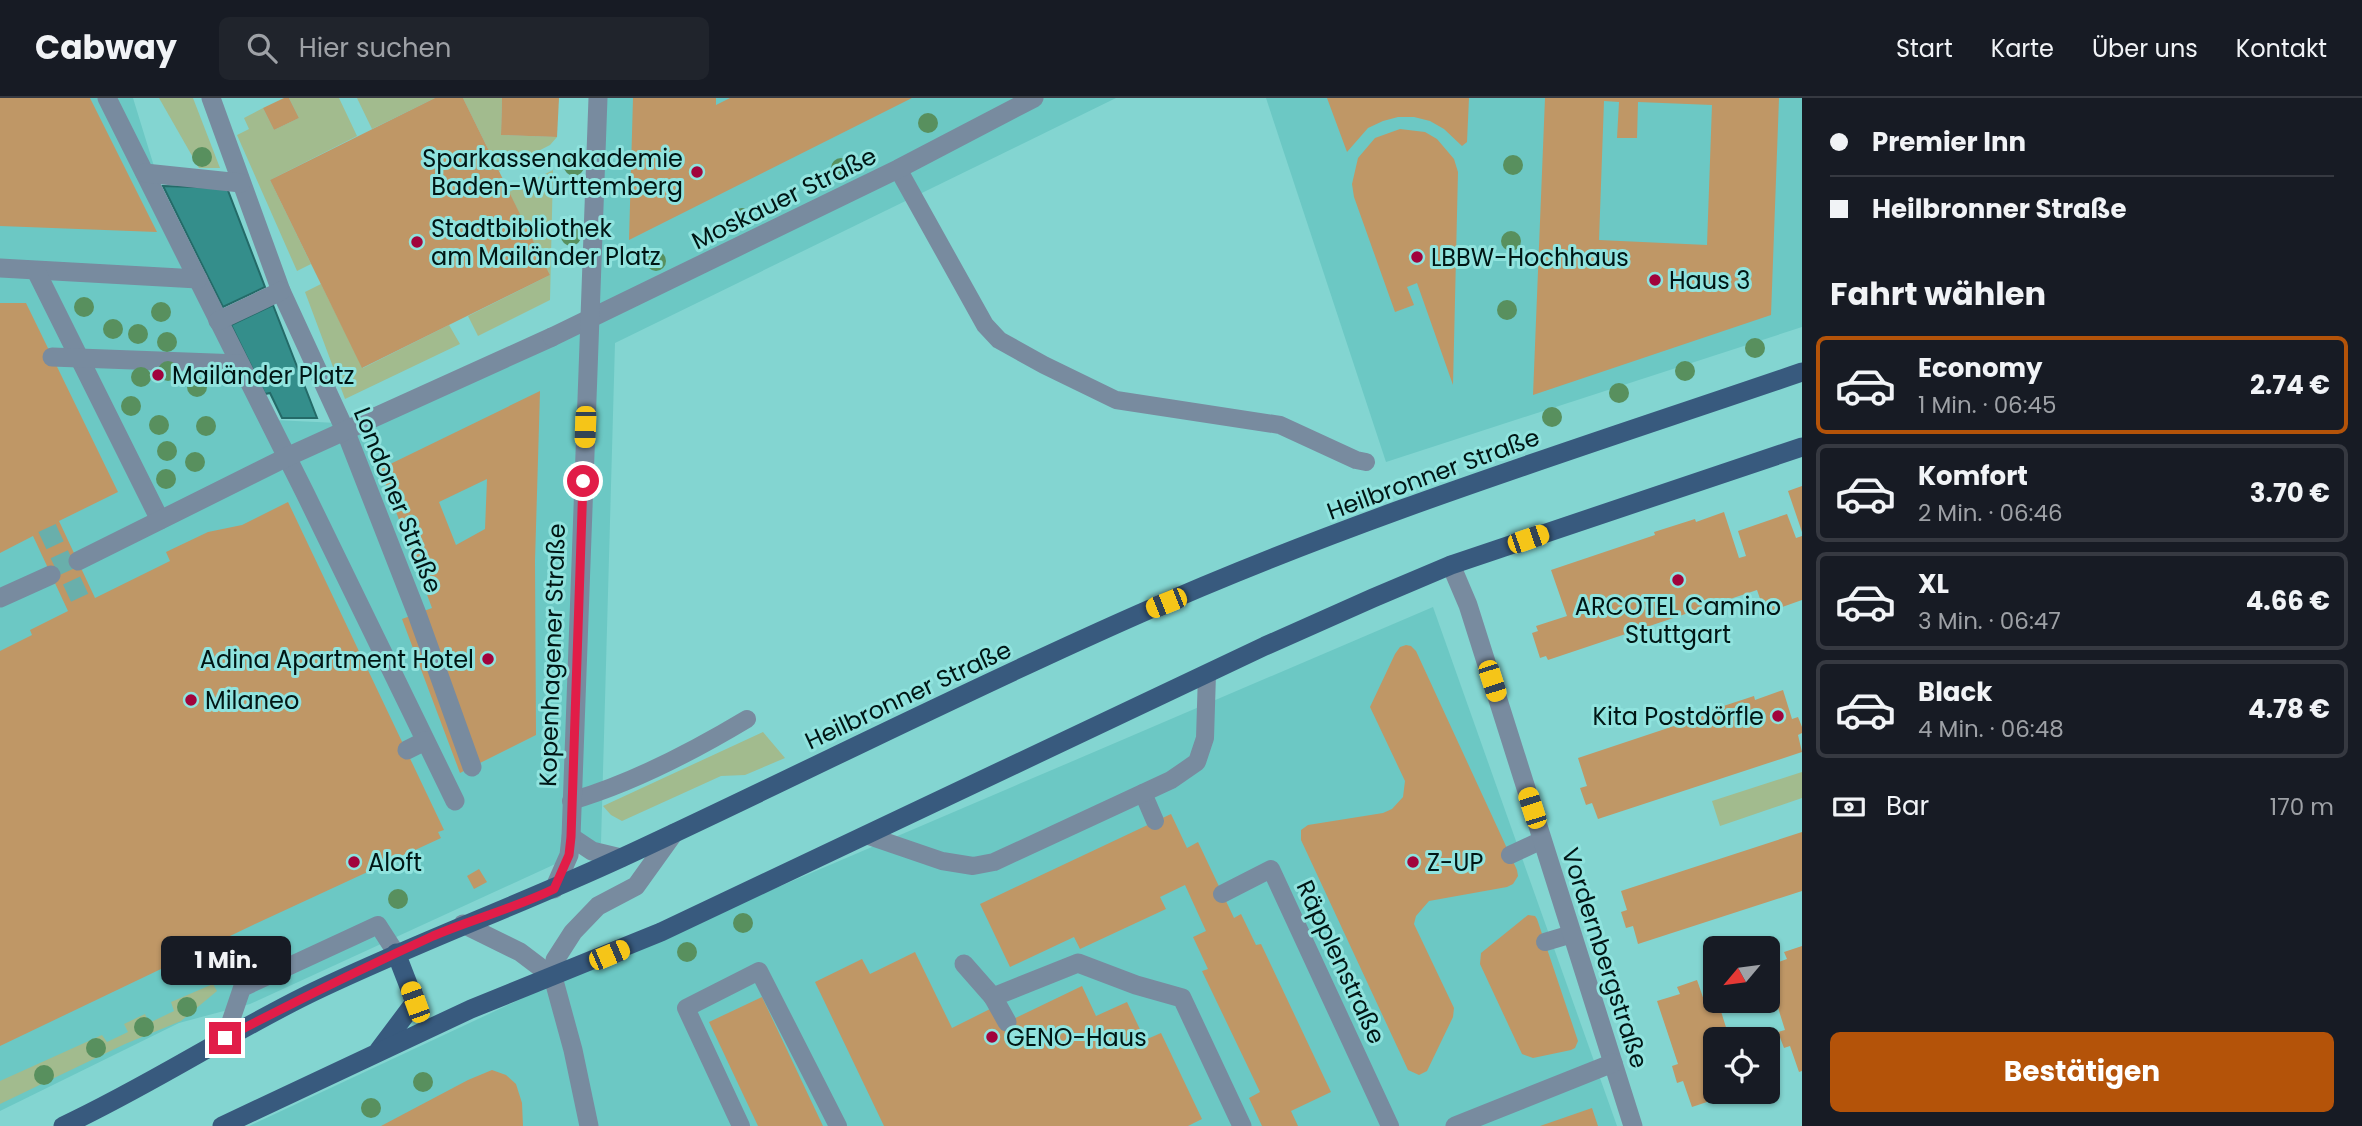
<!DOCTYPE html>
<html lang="de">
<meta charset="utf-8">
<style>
:root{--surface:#171b24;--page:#20242c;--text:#f1f3f6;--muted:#9ea1a6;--line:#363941;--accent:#b45309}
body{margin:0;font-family:Poppins,sans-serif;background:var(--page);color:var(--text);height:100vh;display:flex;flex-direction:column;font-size:26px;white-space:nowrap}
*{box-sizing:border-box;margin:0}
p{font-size:23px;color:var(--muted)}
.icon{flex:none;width:38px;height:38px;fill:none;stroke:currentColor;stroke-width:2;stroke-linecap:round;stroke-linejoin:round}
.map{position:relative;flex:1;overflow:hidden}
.drawer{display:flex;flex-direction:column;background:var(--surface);width:560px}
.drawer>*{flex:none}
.top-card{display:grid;align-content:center;height:154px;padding:0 28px;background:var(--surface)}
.needle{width:46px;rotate:241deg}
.fabs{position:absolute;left:1703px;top:838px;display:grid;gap:14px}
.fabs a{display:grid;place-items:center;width:77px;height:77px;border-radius:10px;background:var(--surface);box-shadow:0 2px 5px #0004;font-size:35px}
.end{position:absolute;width:32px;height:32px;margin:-16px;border:9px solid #e11d48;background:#fff;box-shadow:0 0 0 4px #fff}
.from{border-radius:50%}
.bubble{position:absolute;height:49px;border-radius:10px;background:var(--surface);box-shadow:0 2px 5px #0004;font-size:23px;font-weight:700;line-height:49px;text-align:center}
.car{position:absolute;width:21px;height:42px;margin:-21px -10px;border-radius:9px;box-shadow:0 0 5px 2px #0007;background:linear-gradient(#f5c518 24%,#345 0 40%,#f5c518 0 76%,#345 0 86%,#f5c518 0)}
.top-card b{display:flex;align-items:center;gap:24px;height:66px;font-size:26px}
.top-card b+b{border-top:2px solid var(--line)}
.top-card i{width:18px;height:18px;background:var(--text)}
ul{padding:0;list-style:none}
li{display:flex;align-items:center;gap:21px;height:98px;margin:0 14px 10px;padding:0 14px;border:4px solid var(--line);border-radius:10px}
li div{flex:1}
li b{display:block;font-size:26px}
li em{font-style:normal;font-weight:700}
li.current{border-color:var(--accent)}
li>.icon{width:63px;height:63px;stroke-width:1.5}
h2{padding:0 28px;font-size:32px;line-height:84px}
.pay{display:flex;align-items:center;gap:18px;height:77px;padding:0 28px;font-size:26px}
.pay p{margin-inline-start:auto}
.cta{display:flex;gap:14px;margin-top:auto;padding:14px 28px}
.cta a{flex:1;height:80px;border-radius:10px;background:var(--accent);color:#fff;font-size:28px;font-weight:700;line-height:80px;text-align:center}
header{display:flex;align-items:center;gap:42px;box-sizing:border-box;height:98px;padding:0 35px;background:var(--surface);border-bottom:2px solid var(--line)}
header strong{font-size:33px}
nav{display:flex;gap:38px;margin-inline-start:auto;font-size:24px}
.search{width:490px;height:63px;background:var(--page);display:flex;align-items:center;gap:18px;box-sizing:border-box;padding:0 24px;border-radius:10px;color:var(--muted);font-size:26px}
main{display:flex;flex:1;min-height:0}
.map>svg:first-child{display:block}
.built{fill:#6cc8c4}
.green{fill:#a2bb8e}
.water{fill:#348e8b;stroke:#246a68;stroke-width:2}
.building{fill:#bf9766;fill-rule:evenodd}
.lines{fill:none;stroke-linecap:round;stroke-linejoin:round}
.pedestrian-tunnel{stroke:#69afab;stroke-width:19;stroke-dasharray:19 10;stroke-linecap:butt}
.service{stroke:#788b9f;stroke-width:18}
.pedestrian{stroke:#788b9f;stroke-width:19}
.minor{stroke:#788b9f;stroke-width:19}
.tertiary{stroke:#788b9f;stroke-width:19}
.primary{stroke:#385a7e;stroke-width:19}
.tree{fill:#58905e}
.route{stroke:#e11d48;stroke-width:9}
.poi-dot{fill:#a1033c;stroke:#90e3de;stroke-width:2.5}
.labels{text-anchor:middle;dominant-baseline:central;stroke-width:6;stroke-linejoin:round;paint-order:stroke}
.poi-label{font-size:24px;fill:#001615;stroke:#90e3de;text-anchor:start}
.street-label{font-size:24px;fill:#001615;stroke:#90e3de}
</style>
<header>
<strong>Cabway</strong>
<div class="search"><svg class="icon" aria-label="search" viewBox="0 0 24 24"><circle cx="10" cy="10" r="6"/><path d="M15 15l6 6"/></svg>Hier suchen</div>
<nav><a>Start</a><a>Karte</a><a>Über uns</a><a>Kontakt</a></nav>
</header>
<main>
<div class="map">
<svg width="1802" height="1028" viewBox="0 0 1802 1028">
<rect width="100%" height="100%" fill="#83d5d1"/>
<g class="built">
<polygon points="0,0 133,0 161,91 274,322 359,326 585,220 592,0 1116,0 615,245 601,745 250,906 179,925 0,1013"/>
<polygon points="1266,0 1802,0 1802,229 1386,364"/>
<polygon points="1433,509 1617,1028 249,1028 568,879"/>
</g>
<g class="green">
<polygon points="159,0 193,0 220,70 199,70"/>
<polygon points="289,0 339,0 357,38 270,82 311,166 297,173 237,37 249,31 244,20 263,10 274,32 299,20"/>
<polygon points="357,0 435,0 372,31"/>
<polygon points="463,0 502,0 501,37 557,39 550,47 499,73"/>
<polygon points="553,72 550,202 478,238 468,218 550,177 509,94"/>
<polygon points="321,186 363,270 449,227 460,246 345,301 305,194"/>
<polygon points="763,634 785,660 745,677 721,678 622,723 611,717 603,708"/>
<polygon points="1802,674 1802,700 1720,728 1712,703"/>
<polygon points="213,886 217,893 181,923 125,946 0,1006 0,983 102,937 107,944 128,934 124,926 145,916 149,925 174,913 171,904"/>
</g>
<g class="water">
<polygon points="163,88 227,90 265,189 223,209"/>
<polygon points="273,207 317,320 282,320 270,295 265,296 231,227"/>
</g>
<g class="building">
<polygon points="0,0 90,0 157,134 0,128"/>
<polygon points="284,0 289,0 299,20 274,32 263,10"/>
<polygon points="435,0 463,0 550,177 362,270 270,82"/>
<polygon points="502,0 559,0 557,39 501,37"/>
<polygon points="633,0 716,0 716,7 730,0 912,0 629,142"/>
<polygon points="1327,0 1469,0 1467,44 1462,48 1444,31 1430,23 1414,19 1398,19 1383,23 1368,30 1347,54"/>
<path d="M1545,0h234l-8,217 -238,80zM1604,3l15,1 -2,36h20l1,-36 74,3 -5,140 -108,-5z"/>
<polygon points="1400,31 1425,34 1437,41 1454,61 1458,74 1453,287 1417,185 1407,189 1414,207 1395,214 1354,99 1352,86 1358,60 1375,40"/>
<polygon points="0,205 26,205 118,394 59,423 95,500 170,463 166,454 208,434 242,427 288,404 444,732 438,734 441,740 253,827 0,948 0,553 32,537 30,532 68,513 33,438 0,455"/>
<path d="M540,293l-5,170 1,174 -76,38 -58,-154 30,-11 -52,-139zM487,381l-2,50 -29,16 -17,-43z"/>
<polygon points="1802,388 1802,434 1788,393"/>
<polygon points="1724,414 1739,460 1746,458 1738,433 1787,416 1796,440 1802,438 1802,502 1765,515 1757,492 1548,562 1546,558 1540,560 1532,535 1538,533 1536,528 1567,518 1551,472 1655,437 1654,434 1695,421 1696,424"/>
<polygon points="1406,547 1411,548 1416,553 1517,772 1518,778 1513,786 1507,789 1429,803 1416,818 1414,826 1454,910 1453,919 1427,973 1419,977 1408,972 1301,742 1301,732 1308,727 1383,715 1392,711 1403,699 1405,683 1370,609 1395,556 1400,549"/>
<polygon points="1783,592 1792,621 1798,619 1802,629 1802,635 1798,637 1802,654 1598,721 1592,705 1586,707 1580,690 1587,688 1578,660 1701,619 1699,616 1754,598 1755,602"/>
<polygon points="1171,716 1187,750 1198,744 1234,820 1241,816 1256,847 1261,846 1331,994 1291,1013 1298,1028 1262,1028 1249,1000 1260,994 1202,873 1208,871 1193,839 1206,833 1185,787 1160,799 1166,811 1080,851 1074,839 1010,869 980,806"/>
<polygon points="1802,734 1802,793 1638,846 1633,828 1626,830 1621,814 1627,812 1621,793"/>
<polygon points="479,771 487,784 474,791 467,778"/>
<polygon points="1528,817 1535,818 1537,821 1578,943 1575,950 1571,952 1533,960 1522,956 1480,866 1481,855"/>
<polygon points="1802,848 1802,973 1799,974 1790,948 1784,950 1778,934 1785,932 1768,878 1768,868 1787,861 1784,854"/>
<polygon points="915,854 952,930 990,911 999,928 1082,888 1096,918 1127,904 1145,942 1161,935 1202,1021 1188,1028 884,1028 815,884 862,861 870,876"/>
<polygon points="1697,882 1707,911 1719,907 1730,942 1715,942 1715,994 1737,994 1692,1009 1683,983 1677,985 1672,968 1678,966 1657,903 1680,896 1677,889"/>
<polygon points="762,899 823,1028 758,1028 709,924"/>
<polygon points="492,972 506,977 516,986 522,1005 523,1028 381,1028 468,982"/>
<polygon points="1592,1010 1598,1028 1540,1028"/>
</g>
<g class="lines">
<polyline class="pedestrian-tunnel" points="47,430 83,507"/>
<g class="service">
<polyline points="898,71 985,227 999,242 1044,267 1116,302 1280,327 1356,362 1366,364"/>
<polyline points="1143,695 1155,723"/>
<path d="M571,703c62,-18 121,-49 176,-82"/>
<polyline points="866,737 942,763 973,768 994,764 1171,682 1197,664 1205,640 1207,576"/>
<polyline points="1510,757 1542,742"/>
<polyline points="1222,796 1271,771 1390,1028"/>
<polyline points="1545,844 1572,836"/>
<polyline points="225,940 242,890 378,827 396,855"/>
<polyline points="741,1028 686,910 759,873 838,1028"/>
</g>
<g class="pedestrian">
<polyline points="107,0 305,395 455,703"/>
<polyline points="211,0 281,193 345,332 417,516 472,669"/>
<polyline points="145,75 241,85"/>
<polyline points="0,170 198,181"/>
<polyline points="36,173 160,422"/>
<polyline points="218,223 281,193"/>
<polyline points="52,259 240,266"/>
<polyline points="78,463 287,359 552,239"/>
<polyline points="0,500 51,477"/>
<polyline points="407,652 425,643"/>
<polyline points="964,866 993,899"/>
<polyline points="1007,924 993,899 1078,865 1136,887 1182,900 1242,1028"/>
</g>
<g class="minor">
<polyline points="552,239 898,71 1034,0"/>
<polyline points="1451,467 1468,507 1633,1028"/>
<polyline points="571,739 592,753 621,760"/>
<polyline points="554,791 569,757 571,739 598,0"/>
<polyline points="1455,1028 1613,965"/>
</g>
<g class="tertiary">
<polyline points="463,826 520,854 553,879"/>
<polyline points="589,1028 573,952 553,879 555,862 573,834 598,808 636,788 674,735"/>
</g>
<g class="primary">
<polyline points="379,952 415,904 396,855"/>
<path d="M63,1028c84,-39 161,-90 244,-131 103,-50 210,-89 314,-137 173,-80 343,-167 518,-244 215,-96 441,-166 663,-242"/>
<polyline points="222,1028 471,911 661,834 1265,548 1373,500 1451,467 1802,349"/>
</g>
</g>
<g class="tree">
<circle cx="928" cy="25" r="10"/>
<circle cx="202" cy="59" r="10"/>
<circle cx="1513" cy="67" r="10"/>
<circle cx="574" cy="68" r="10"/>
<circle cx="841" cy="70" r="10"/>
<circle cx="742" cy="120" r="10"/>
<circle cx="571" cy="138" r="10"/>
<circle cx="1511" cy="143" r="10"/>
<circle cx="656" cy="163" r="10"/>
<circle cx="84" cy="209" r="10"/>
<circle cx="1507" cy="212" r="10"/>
<circle cx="161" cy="214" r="10"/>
<circle cx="113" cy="231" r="10"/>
<circle cx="138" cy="236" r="10"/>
<circle cx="167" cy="244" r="10"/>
<circle cx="1755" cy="250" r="10"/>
<circle cx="168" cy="273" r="10"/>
<circle cx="1685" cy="273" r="10"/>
<circle cx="141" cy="279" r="10"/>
<circle cx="197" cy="289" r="10"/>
<circle cx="1619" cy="295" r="10"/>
<circle cx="131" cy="308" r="10"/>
<circle cx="1552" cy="319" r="10"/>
<circle cx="159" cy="327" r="10"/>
<circle cx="206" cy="328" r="10"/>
<circle cx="167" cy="353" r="10"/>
<circle cx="195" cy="364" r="10"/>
<circle cx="166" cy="381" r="10"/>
<circle cx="398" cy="801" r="10"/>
<circle cx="743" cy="825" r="10"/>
<circle cx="687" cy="854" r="10"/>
<circle cx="187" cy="909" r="10"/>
<circle cx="144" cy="929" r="10"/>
<circle cx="96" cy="950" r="10"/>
<circle cx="44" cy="977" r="10"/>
<circle cx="423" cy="984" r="10"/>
<circle cx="371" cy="1010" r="10"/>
</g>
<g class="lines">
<path class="route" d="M225,940c69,-36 138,-70 208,-102 40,-17 82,-28 121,-47l15,-34 2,-18 12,-356"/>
</g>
<g class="poi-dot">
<circle cx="697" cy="74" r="7"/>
<circle cx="417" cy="144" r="7"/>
<circle cx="1417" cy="159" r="7"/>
<circle cx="1655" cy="182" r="7"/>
<circle cx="158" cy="277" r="7"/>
<circle cx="1678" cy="482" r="7"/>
<circle cx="488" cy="561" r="7"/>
<circle cx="191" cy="602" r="7"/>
<circle cx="1778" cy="618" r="7"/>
<circle cx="354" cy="764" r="7"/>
<circle cx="1413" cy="764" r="7"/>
<circle cx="992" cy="939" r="7"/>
</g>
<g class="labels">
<g class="poi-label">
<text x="683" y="60" text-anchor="end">Sparkassenakademie<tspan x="683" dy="28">Baden-Württemberg</tspan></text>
<text x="431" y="130">Stadtbibliothek<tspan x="431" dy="28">am Mailänder Platz</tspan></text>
<text x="1431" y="159">LBBW-Hochhaus</text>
<text x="1669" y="182">Haus 3</text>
<text x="172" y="277">Mailänder Platz</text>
<text x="1678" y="508" text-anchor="middle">ARCOTEL Camino<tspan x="1678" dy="28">Stuttgart</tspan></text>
<text x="474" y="561" text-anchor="end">Adina Apartment Hotel</text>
<text x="205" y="602">Milaneo</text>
<text x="1764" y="618" text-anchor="end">Kita Postdörfle</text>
<text x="368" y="764">Aloft</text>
<text x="1427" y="764">Z-UP</text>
<text x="1006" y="939">GENO-Haus</text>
</g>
<g class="street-label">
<text transform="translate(784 100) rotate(-26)">Moskauer Straße</text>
<text transform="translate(1433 376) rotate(-20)">Heilbronner Straße</text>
<text transform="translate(398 402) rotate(68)">Londoner Straße</text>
<text transform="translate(552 557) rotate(-88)">Kopenhagener Straße</text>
<text transform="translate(908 597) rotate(-25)">Heilbronner Straße</text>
<text transform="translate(1605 860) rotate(72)">Vordernbergstraße</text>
<text transform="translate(1341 864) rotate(65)">Räpplenstraße</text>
</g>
</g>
</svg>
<div class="fabs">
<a><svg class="needle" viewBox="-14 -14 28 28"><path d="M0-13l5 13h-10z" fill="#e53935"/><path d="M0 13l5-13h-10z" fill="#9ea1a6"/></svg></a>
<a><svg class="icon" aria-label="locate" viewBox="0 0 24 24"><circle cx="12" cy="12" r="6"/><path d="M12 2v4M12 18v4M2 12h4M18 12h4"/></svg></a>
</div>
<i class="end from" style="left:583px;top:383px"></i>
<i class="end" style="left:225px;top:940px"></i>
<div class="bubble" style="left:161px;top:838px;width:130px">1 Min.</div>
<i class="car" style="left:585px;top:329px;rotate:182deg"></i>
<i class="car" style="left:1528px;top:441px;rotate:71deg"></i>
<i class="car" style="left:1166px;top:505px;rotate:248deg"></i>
<i class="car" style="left:1492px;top:583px;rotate:162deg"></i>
<i class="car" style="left:1532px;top:710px;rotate:342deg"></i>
<i class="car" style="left:609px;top:857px;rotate:67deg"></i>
<i class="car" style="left:415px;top:904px;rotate:340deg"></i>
</div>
<section class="drawer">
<div class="top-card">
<b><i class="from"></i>Premier Inn</b>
<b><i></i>Heilbronner Straße</b>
</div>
<h2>Fahrt wählen</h2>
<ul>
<li class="current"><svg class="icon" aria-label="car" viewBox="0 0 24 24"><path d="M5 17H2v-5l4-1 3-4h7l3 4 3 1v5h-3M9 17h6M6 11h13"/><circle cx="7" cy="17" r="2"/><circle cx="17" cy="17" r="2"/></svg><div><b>Economy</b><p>1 Min. · 06:45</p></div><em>2.74 €</em></li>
<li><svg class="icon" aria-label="car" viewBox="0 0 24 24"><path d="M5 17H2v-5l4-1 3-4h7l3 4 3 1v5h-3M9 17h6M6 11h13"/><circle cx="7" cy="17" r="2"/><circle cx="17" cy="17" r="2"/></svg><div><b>Komfort</b><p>2 Min. · 06:46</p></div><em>3.70 €</em></li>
<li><svg class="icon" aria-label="car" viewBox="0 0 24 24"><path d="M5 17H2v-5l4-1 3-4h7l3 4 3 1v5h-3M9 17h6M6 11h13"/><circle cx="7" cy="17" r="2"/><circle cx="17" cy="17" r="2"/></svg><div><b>XL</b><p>3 Min. · 06:47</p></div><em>4.66 €</em></li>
<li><svg class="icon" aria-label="car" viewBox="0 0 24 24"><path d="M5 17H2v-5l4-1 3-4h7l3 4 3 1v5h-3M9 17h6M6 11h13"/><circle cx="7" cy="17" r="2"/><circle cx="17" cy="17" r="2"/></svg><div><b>Black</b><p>4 Min. · 06:48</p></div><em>4.78 €</em></li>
</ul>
<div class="pay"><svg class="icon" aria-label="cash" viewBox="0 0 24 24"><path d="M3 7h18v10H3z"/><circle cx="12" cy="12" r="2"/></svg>Bar<p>170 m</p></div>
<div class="cta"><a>Bestätigen</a></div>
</section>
</main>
